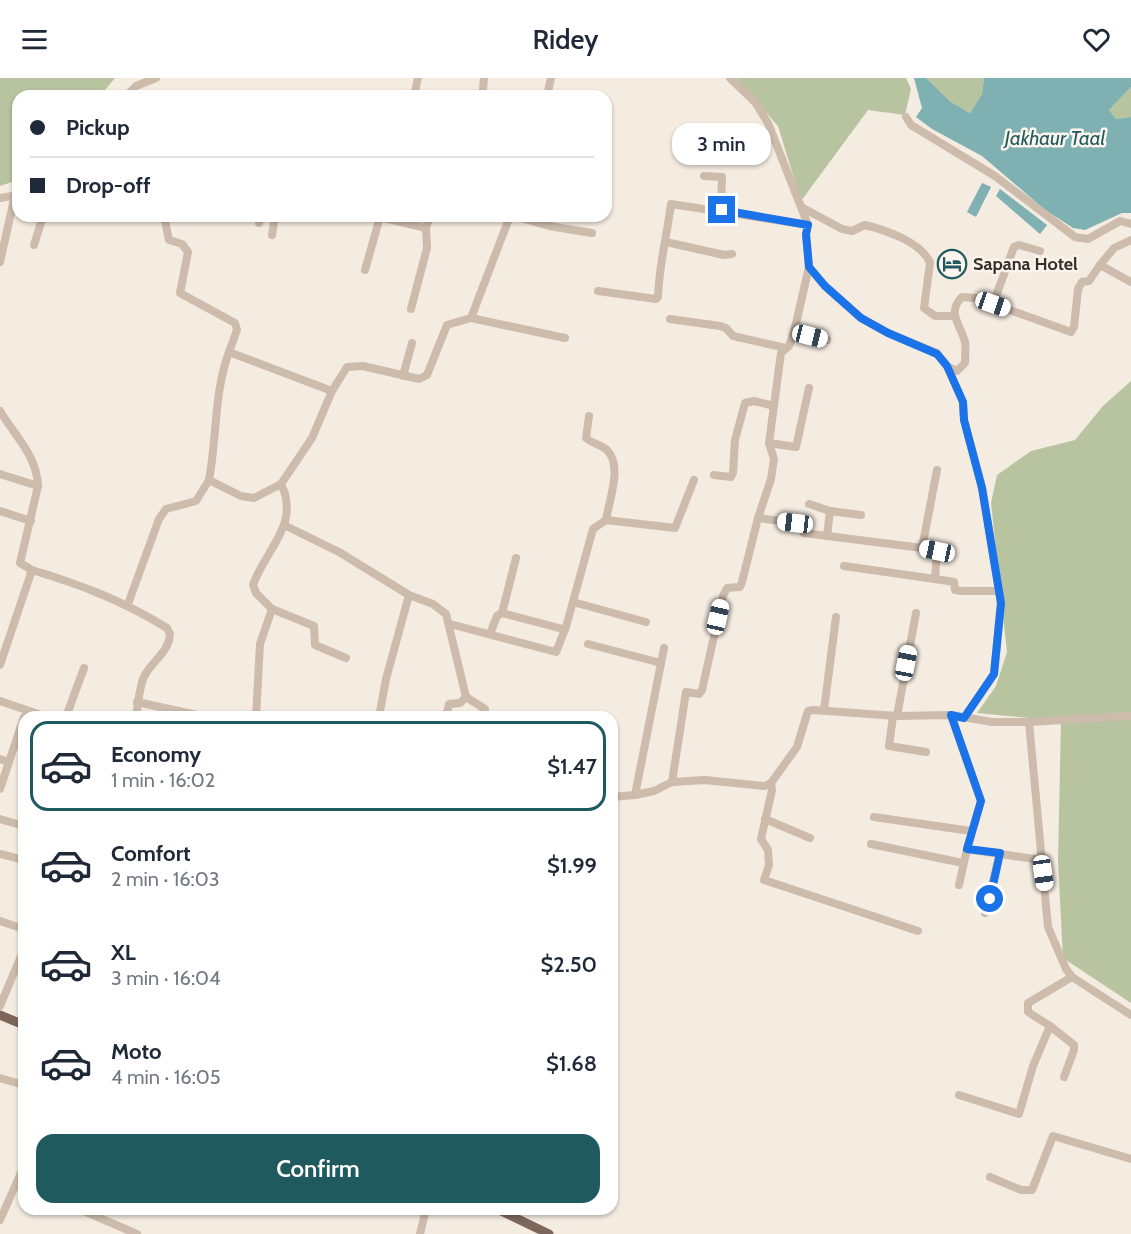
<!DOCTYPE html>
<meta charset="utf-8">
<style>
:root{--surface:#fff;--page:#f2f2f3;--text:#1f2937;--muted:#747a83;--line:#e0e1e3;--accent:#1f5a5e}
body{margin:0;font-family:Cabin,sans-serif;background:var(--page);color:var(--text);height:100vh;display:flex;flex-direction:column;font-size:22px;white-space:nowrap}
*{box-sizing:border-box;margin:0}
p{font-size:20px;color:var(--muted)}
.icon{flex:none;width:33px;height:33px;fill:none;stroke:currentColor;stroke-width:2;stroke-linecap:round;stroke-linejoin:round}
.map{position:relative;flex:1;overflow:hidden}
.details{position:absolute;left:18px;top:633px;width:600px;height:504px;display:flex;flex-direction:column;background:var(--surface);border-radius:18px;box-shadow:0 2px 4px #0004}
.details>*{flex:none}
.banner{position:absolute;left:12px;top:12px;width:600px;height:132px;border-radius:18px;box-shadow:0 2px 4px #0004;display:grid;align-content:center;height:132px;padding:0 18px;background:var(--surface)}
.end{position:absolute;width:27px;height:27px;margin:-14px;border:8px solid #1a73e8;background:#fff;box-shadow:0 0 0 3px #fff}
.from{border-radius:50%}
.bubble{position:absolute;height:42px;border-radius:18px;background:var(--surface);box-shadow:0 2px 4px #0004;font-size:20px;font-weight:600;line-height:42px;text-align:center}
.car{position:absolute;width:18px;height:36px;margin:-18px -9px;border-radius:8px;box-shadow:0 0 4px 2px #0007;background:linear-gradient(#fff 24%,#345 0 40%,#fff 0 76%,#345 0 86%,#fff 0)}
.banner b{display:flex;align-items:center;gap:21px;height:57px;font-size:22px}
.banner b+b{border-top:2px solid var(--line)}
.banner i{width:15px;height:15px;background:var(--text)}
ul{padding:10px 0 0;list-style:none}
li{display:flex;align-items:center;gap:18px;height:90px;margin:0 12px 9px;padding:0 6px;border:3px solid transparent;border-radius:18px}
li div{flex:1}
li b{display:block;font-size:22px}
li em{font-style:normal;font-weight:600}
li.on{border-color:var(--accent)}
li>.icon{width:54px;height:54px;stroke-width:1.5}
.button{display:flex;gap:12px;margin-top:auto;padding:12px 18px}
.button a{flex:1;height:69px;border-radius:18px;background:var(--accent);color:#fff;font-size:24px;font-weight:600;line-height:69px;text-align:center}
header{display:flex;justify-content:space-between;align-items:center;height:78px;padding:0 18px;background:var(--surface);font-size:27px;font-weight:600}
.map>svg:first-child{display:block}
.green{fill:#b8c4a0}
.water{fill:#7fb0b2}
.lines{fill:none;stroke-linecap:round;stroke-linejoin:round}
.minor{stroke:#cdbbac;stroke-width:8}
.major{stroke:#7d675c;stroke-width:9}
.route{stroke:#1a73e8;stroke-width:8}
.labels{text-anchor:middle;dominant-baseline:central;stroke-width:5;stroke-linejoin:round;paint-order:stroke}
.poi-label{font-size:18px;font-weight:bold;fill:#3b302b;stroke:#fbf5ee;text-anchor:start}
.water-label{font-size:20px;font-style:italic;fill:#1f5a5e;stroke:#fbf5ee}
</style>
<header><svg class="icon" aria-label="menu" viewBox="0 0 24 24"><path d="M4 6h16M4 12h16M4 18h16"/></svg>Ridey<svg class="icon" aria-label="heart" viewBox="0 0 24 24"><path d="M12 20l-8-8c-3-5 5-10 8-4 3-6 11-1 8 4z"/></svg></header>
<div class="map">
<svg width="1131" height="1156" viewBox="0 0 1131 1156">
<rect width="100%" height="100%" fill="#f4ebe1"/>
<g class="green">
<polygon points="0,0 115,0 100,18 18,18 18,102 0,108"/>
<polygon points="736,0 906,0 911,11 905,37 868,32 801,123 778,48"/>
<polygon points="926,0 984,0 982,16 970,35 951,24"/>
<polygon points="1131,9 1131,39 1116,41 1109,32"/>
<polygon points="1131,303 1131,925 1063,880 1058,784 1061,643 977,635 996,608 1007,574 991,425 997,397 1031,373 1075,362 1103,328"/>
</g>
<g class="water">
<polygon points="914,0 926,0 951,24 970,35 982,16 984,0 1131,0 1131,9 1109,32 1116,41 1131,39 1131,135 1122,135 1085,152 1073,150 1044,131 982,78 932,51 916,39 922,30"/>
<polygon points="982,105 991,109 976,139 967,134"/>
<polygon points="1000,111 1047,147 1040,156 996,118"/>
</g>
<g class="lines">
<g class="minor">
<polyline points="730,0 755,24 768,45 808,147 806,156 809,189 825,208 861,240 888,255 937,275 947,288 963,324 964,342 982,409 1001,525 994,596 964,640"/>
<polyline points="483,12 484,0"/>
<polyline points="126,18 136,8 156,0"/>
<polyline points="414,18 418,0"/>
<polyline points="547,18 551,0"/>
<polyline points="906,39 911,47 995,98 1075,159 1088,161 1120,143 1131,146"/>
<polyline points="704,98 722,99 721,132"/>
<polyline points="0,120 18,117"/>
<path d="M803,130l39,21 10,2 13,-6c20,5 57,17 65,38l-6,45 11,8h18"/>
<polyline points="164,138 169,162 182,166 188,174 180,215 235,245 237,252 229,274 332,313"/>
<polyline points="514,138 549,148 592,155"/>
<polyline points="259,145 260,138"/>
<polyline points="272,157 275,138"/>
<polyline points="666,164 724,177 732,176"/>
<polyline points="34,167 43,138"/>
<polyline points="0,184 15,117"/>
<polyline points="1100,187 1114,170 1131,162"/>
<polyline points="365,192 380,139 426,150"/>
<path d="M598,213l58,8 2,-2c1,-32 9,-62 13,-93l137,21"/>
<polyline points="993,226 1014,169 1019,167 1040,173"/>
<polyline points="411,231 427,170 426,150 430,138"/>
<polyline points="471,240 565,260"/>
<polyline points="670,241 720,248 726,250 733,258 786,270"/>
<polyline points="794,254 827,262"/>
<path d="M229,274c-15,40 -12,85 -20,128l32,16 13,2 27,-14"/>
<path d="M947,288l10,5 8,-8c0,-7 1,-14 0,-21 -4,-17 -19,-29 -3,-45l14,1 95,34 3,-5 4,-38 4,-7 7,-1 11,-16 31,17"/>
<polyline points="403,298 412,265"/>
<path d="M0,333c15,25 37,45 38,75"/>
<polyline points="769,365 796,369 809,310"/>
<polyline points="937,392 922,470 937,473 935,501 954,504 955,512 961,513 1000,513"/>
<polyline points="0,396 38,408 20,485 32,492"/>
<polyline points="714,397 731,399 733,395 735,362 745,325 754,323 774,328"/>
<polyline points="809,426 830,433 861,437"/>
<polyline points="0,433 31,443"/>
<polyline points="758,440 795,445 804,455 922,470"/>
<polyline points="606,442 675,450 694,402"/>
<polyline points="286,448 339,474 409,517 433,526 446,536 466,619 485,631 484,639"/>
<polyline points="827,458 830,433"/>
<polyline points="844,488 935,501"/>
<polyline points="573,524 646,544"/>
<polyline points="128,526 159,441 166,431 196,423 209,402"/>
<polyline points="272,531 314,548 315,567 346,580"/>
<polyline points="502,535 516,480"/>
<path d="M450,546l106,28 10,-25 27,-98 13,-9c3,-20 17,-54 1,-70 -7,-6 -16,-7 -21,-12l3,-22"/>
<polyline points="490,556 497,538 502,535 563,551"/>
<polyline points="588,566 661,585"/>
<path d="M0,587l32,-95c50,15 91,31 135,58l3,6c-1,19 -20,28 -27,45 -4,12 -5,25 -7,38"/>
<polyline points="0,623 47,639"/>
<polyline points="137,624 206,639"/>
<polyline points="824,632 836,539"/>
<polyline points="951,637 981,723 967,771"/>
<polyline points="893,638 889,668 926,674"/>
<polyline points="897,638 916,535"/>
<polyline points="66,639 84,590"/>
<path d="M256,639l4,-73 12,-35 -16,-16 -3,-8c12,-35 48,-61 28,-101l31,-46 20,-47 15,-24 16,-1 56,13 8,-4 20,-50 24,-7 39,-102"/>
<polyline points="379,639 386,601 409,517"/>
<polyline points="446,639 449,626 460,625 466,619"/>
<polyline points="1029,644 1048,849 1066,891 1072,899 1131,937"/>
<polyline points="0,681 9,684 24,639"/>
<polyline points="672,704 686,614 699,616 702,612 723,518 727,510 740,509 742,504 758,440 771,401 774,381 769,365 781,275 789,268 794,254 809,189"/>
<polyline points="771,705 772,712 761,761 768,772 769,787 764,802 918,853"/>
<polyline points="0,711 9,684"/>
<polyline points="635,717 664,570"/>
<polyline points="612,719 635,717 654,713 672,704 705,702 765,708 771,705 797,669 808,633 813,632 897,638 951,637 992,644 1029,644 1131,638"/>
<polyline points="874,739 971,753"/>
<polyline points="0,741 24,748"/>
<polyline points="765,741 810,760"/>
<polyline points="871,766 963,785"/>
<polyline points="0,776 24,782"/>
<polyline points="959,807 967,771 1041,782"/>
<polyline points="985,835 1000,775"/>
<polyline points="0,843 24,851"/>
<polyline points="0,928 24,871"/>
<polyline points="1050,948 1074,967 1074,972 1064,999"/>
<polyline points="0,1000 24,1007"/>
<polyline points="959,1017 1019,1036 1033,988 1050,948 1028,934 1028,925 1072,899"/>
<polyline points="990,1099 1021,1112 1032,1112 1053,1058 1131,1081"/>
<polyline points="79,1131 137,1156"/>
<polyline points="0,1142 24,1088"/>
<polyline points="420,1156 426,1131"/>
</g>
<g class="major">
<polyline points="0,937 24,947"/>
<polyline points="497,1131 549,1156"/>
</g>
</g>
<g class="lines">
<polyline class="route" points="722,132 808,147 806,156 809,189 825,208 861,240 888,255 937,276 947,288 963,324 964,342 982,410 1001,525 994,596 964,640 951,637 981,723 967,771 1000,775 990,821"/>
</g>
<defs>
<g id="hotel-ring" transform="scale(1.5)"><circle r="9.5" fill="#fbf5ee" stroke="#1f5a5e" stroke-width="1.5"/><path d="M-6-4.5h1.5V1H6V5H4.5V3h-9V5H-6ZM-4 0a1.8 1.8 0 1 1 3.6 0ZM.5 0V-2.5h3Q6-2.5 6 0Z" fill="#1f5a5e"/></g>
</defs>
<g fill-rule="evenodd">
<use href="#hotel-ring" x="952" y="186"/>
</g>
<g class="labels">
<g class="poi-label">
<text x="973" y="186">Sapana Hotel</text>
</g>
<g class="water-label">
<text x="1055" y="60">Jakhaur Taal</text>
</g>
</g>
</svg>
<i class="end from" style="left:990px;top:821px"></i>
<i class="end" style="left:722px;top:132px"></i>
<div class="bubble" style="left:672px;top:45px;width:99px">3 min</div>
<i class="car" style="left:993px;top:226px;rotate:109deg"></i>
<i class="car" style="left:810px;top:258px;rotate:104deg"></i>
<i class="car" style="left:795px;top:445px;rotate:277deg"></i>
<i class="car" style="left:937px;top:473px;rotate:282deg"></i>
<i class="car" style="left:718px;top:539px;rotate:13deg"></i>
<i class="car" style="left:906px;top:585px;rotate:11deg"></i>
<i class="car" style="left:1043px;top:795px;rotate:172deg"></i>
<div class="banner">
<b><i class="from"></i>Pickup</b>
<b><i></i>Drop-off</b>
</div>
<section class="details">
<ul>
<li class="on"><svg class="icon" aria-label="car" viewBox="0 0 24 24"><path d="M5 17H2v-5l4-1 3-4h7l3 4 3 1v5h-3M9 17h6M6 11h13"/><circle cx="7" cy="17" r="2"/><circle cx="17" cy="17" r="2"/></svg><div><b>Economy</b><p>1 min · 16:02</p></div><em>$1.47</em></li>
<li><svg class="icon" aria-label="car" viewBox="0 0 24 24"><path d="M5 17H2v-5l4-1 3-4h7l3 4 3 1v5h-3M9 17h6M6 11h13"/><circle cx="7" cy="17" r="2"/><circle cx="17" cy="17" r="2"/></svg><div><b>Comfort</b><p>2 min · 16:03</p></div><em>$1.99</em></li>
<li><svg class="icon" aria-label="car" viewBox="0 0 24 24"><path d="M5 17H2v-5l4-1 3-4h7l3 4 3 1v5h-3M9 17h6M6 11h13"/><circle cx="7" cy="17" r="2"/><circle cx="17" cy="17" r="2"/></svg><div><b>XL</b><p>3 min · 16:04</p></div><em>$2.50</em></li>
<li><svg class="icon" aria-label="car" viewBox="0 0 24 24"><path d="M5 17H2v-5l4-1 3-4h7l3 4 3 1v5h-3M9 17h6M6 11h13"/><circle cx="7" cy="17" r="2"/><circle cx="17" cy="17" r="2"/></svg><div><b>Moto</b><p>4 min · 16:05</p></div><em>$1.68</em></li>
</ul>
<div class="button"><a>Confirm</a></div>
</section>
</div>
